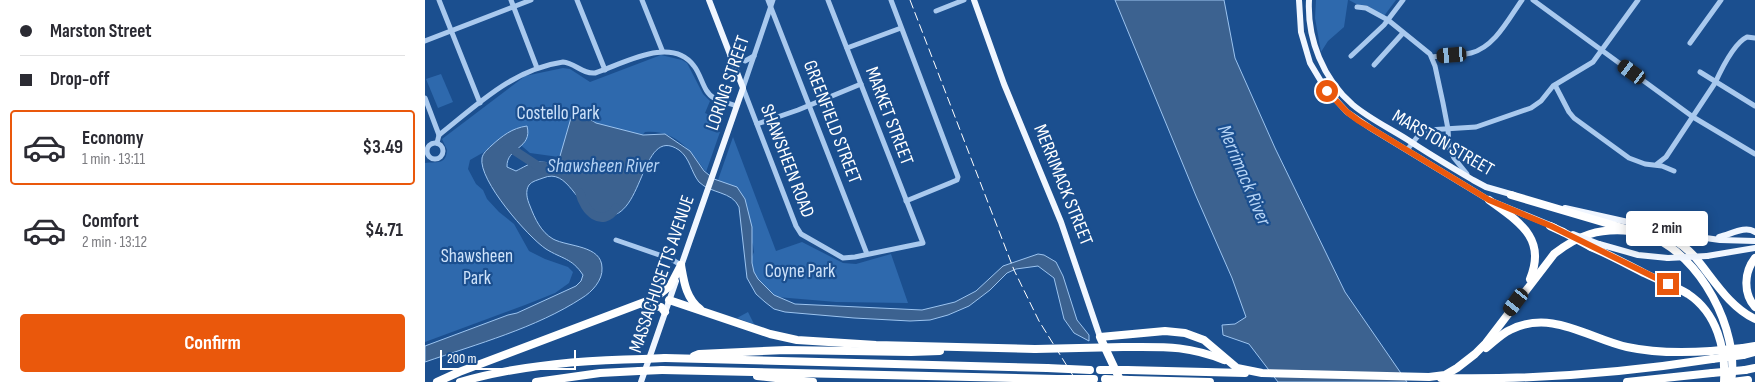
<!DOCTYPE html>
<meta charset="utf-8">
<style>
:root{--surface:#fff;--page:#f2f2f3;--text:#2b2b33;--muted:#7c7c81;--line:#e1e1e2;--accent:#ea580c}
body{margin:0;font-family:"Sofia Sans Condensed",sans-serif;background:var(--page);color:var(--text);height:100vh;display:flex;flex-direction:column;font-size:19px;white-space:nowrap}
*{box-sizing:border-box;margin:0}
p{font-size:16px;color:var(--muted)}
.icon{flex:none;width:28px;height:28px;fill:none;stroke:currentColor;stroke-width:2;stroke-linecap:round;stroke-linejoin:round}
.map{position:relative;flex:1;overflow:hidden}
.drawer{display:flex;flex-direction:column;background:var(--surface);width:425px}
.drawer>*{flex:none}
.hud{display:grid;align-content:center;height:110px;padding:0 20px;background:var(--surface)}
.scale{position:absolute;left:15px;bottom:12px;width:136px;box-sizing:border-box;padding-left:5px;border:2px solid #fff;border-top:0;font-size:14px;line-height:18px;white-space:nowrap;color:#fff;-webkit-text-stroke:4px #1b4f8f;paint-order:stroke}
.end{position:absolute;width:22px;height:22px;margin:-11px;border:6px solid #ea580c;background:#fff;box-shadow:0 0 0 2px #fff}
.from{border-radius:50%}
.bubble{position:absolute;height:35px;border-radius:5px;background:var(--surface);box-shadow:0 2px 12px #0003;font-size:16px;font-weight:700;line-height:35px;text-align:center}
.car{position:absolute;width:15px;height:30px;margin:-15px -8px;border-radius:6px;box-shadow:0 0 4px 1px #0007;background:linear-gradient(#222 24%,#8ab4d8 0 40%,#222 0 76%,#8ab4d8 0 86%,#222 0)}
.hud b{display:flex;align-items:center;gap:18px;height:48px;font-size:19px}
.hud b+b{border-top:1px solid var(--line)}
.hud i{width:12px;height:12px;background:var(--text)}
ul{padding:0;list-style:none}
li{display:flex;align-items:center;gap:15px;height:75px;margin:0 10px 8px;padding:0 10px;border:2px solid transparent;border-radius:5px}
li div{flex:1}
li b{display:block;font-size:19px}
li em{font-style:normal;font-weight:700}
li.current{border-color:var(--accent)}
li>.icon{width:45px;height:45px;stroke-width:1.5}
.action{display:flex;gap:10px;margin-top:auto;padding:10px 20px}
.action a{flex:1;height:58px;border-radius:5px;background:var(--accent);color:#fff;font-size:20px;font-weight:700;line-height:58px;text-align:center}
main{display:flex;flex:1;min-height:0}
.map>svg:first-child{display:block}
.green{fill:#2e69ad}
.water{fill:#3c6290;stroke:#9cc4f0}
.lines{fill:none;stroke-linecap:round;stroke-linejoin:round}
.river{stroke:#3c6290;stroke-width:9}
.minor{stroke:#a9c9ee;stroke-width:5}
.major{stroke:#f0f6ff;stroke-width:6}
.highway{stroke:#fff;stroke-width:8}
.rail{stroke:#fff;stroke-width:1;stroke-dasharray:9 4;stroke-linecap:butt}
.major-bridge{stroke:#f0f6ff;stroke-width:6}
.highway-bridge{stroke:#fff;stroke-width:8}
.route{stroke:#ea580c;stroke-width:6}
.labels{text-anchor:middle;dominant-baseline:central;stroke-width:4.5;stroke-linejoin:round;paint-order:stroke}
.street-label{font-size:19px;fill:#fff;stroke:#1b4f8f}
.park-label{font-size:19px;fill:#cfe3fa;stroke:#1b4f8f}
.water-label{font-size:20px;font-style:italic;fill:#b5d3f5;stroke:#1b4f8f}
</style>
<main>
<section class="drawer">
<div class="hud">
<b><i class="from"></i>Marston Street</b>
<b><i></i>Drop-off</b>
</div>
<ul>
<li class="current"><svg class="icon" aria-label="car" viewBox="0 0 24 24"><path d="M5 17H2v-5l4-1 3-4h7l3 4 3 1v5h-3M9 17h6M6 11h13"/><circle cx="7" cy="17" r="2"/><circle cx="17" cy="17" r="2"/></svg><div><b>Economy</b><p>1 min · 13:11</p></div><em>$3.49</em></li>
<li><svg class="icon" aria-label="car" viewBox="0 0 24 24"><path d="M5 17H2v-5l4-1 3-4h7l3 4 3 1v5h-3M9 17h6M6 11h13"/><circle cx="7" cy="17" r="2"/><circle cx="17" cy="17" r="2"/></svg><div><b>Comfort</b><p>2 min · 13:12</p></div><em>$4.71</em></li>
</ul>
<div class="action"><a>Confirm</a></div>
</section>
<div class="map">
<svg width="1330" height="382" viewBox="0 0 1330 382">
<rect width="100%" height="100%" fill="#1b4f8f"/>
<g class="green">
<polygon points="891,0 923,0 919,27 903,41 896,52 890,18"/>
<polygon points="924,0 971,0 959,16 941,5 933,5"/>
<path d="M236,55l21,5 5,3 16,31 7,7 -5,12 9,4 -4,12 10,3 -14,40c-16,-22 -31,-43 -61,-40l-6,7 -73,19 -36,-5 -14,-12 -16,2 -30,17 -2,9 8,15 7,6 4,9 12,13 15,12 15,27 16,8 23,8 5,5 -4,11 -14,10 -30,12 -100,37v-179c11,-2 21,3 22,-13l-5,-11 83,-63 38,-8 7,1 20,13z"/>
<polygon points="16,74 28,102 13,108 1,79"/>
<polygon points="308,137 351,251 377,242 418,263 431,264 466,254 483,303 411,302 352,297 348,296 328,280 326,259 329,252 328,245 308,191 293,180"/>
<polygon points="323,312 329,324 328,324 312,318"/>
</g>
<g class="water">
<polygon points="690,0 799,0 810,58 850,148 920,292 982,382 853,382 824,344 798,335 797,325 810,324 821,317 807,278 771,196"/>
<path d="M148,111h4l19,12 47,12 22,-1 25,17 14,20 10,8 23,8 8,12 7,28v36l2,9 4,7 16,16 21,9 127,6 33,-8 21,-11 27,-25 35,-12 6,1 12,7 7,14 14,44 12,15v6l-15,-8 -10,-14 -10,-41 -16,-12 -22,3 -9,4 -17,17 -21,16 -21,9 -18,5 -20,1 -56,-3 -69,-6 -11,-3 -9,-7 -9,-8 -9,-16 -8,-71c-7,-16 -28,-13 -40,-25 -8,-10 -9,-24 -20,-32 -40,-27 -34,77 -78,65 -26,-7 -32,-48 -58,-37 -5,2 -11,3 -14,7 -4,6 -2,14 1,21 5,13 11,26 23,33 15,8 49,6 49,29 1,12 -10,24 -20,30 -46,30 -105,46 -157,64v-16l83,-31 9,-2 59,-27 5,-5 2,-6c-11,-17 -21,-16 -37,-26 -18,-12 -68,-69 -64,-91 1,-5 5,-8 9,-12 11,-10 21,-18 36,-20 6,23 -21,21 -20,41l9,4c6,-3 14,-8 20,-9 11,-1 16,5 24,-6z"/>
</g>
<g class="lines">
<g class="river">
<polyline points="79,149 87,149 113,166 119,166"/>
<path d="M155,193c4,18 22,36 36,15"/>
</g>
<g class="minor">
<polyline points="14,0 55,103"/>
<polyline points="86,0 112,68"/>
<polyline points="152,0 180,70"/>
<polyline points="217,0 237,50"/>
<polyline points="343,0 442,254"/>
<polyline points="348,0 318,88 371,226 376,234 418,258 430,257 498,243 403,0"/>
<polyline points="466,0 533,177 532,180 525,183 481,201"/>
<polyline points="1108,0 1268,117 1330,154"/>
<polyline points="932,7 941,8 963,20 1005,54 1010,66 1018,103 1023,129 1024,147 1029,158 1042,174"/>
<polyline points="511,11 539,0"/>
<polyline points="0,41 106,0"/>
<polyline points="1265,43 1296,0"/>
<polyline points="422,48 476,28"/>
<polyline points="305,56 320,61 329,56"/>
<polyline points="926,56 959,25 978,0"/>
<path d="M1007,57c13,-1 27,-1 39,-4 24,-6 38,-35 51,-53"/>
<polyline points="949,65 978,33"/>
<polyline points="1275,72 1330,106"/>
<polyline points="1130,85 1144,112 1149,118 1204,158 1220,164 1237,166 1249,171"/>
<polyline points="0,98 14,135"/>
<polyline points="332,124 373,110 436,84"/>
<path d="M12,143l2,-8c38,-30 74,-66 124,-73 12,1 19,12 32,11 28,-9 76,-38 99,-7 8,10 9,26 20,32 7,4 15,5 22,8"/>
<circle cx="10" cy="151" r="8"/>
<polyline points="982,150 993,136 1003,130 1051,127 1106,108 1116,101 1128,86 1168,62 1213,0"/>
<path d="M1232,164l9,-7 49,-74c6,-13 19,-40 32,-46l8,1"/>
<polyline points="191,240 246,259 256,265"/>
</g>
<g class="major">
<polyline points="549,0 579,84 636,222 675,337"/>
<polyline points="874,0 876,32 885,63 900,88 922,112 947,129 1064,200 1130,227"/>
<path d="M884,0c-2,39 14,79 44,105 17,14 36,23 55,35 21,14 43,27 65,40l13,7 28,8"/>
<polyline points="1140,208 1266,236 1295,240 1330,241"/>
<path d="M1294,237c11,-2 26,-12 36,-5"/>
<polyline points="1174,244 1213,255 1243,258"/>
<polyline points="1282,256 1330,248"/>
<polyline points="255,269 318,88 284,0"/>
<polyline points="216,382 251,281"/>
</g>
<g class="highway">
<path d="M1086,195l139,41c50,19 90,94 81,146"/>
<path d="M1064,200c30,22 58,38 41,79"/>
<polyline points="1125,226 1138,232"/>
<path d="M1224,226c16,8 32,16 45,30 19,22 34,50 61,63"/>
<path d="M1166,247c19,8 37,18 55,27 14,7 29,12 42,20 29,19 38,55 36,88"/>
<path d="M1330,258c-11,14 -12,35 0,49"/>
<path d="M256,265c3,17 5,33 19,44"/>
<polyline points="244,300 345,334 372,340 451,345 610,349"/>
<polyline points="219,305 236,307 240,312"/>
<path d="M698,347c40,0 63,-2 101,13"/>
<path d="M1061,348c8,-6 15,-14 24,-18 41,-21 78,8 117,17 28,6 56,6 84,4"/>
<polyline points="1318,348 1330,346"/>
<polyline points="1318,355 1330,352"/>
<polyline points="269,356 274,354 361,350 486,352 515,351"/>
<polyline points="240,358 622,368"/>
<polyline points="237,370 632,379"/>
<polyline points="702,370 820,373"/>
<polyline points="1320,370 1330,368"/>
<polyline points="332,376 388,382"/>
<path d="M1016,378c91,2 182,-5 271,-19"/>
<polyline points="705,380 785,382"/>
<polyline points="12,382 34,372 230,298 245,286 256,265"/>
<path d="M35,382c59,-17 122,-22 183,-23"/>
<polyline points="111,382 175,373 214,371"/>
<path d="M696,382l-21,-45 65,-6 20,2 19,7 33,28 25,5 167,4 16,-2 12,-7 18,-14 11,-11 68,-89c24,-19 45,-26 76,-23"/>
<polyline points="1202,382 1287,373"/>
</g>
<polyline class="rail" points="485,0 589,270 614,321 652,382"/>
<g class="major-bridge">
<polyline points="1148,234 1174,244"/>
<polyline points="1243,258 1282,256"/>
</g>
<g class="highway-bridge">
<polyline points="1138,232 1166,247"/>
<polyline points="610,349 698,347"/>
<polyline points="1286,351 1318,348"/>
<polyline points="218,359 240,358"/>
<polyline points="1287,359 1318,355"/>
<polyline points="622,368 665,370"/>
<polyline points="675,370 702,370"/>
<polyline points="214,371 237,370"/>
<polyline points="1287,373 1320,370"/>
<polyline points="632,379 669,379"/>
<polyline points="680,379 705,380"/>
<polyline points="1307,382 1323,380"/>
</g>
</g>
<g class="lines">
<polyline class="route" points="902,91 922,112 934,121 1064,200 1126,226 1243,284"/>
</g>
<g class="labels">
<g class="street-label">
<text transform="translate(303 83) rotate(-71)">LORING STREET</text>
<text transform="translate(464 116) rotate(69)">MARKET STREET</text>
<text transform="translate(407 122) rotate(69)">GREENFIELD STREET</text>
<text transform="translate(1018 143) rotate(30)">MARSTON STREET</text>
<text transform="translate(362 161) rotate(69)">SHAWSHEEN ROAD</text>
<text transform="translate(638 185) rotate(68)">MERRIMACK STREET</text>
<text transform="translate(237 274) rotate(-71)">MASSACHUSETTS AVENUE</text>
</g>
<g class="park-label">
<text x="133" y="113">Costello Park</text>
<text x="52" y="256">Shawsheen<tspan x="52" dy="22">Park</tspan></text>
<text x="375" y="271">Coyne Park</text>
</g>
<g class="water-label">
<text x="178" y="166">Shawsheen River</text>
<text transform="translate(819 175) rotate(67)">Merrimack River</text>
</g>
</g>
</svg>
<div class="scale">200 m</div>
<i class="end from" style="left:902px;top:91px"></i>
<i class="end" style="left:1243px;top:284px"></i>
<div class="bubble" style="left:1201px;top:211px;width:82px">2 min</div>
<i class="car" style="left:1027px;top:55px;rotate:265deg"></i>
<i class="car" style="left:1207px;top:72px;rotate:306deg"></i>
<i class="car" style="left:1091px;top:302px;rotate:217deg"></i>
</div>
</main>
